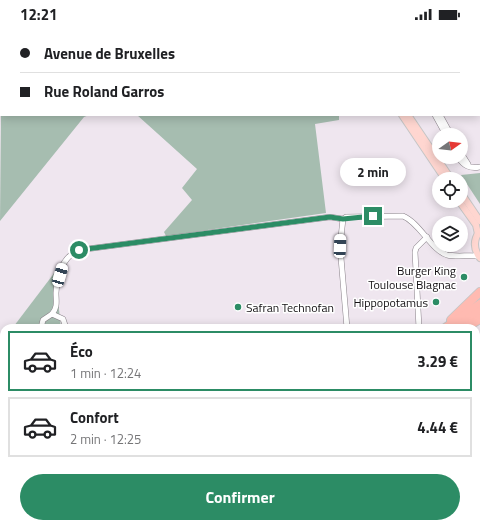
<!DOCTYPE html>
<html lang="fr">
<meta charset="utf-8">
<style>
:root{--surface:#fff;--page:#f6f6f6;--text:#202124;--muted:#757577;--line:#e0e0e0;--accent:#2c8c65}
body{margin:0;font-family:"Titillium Web",sans-serif;background:var(--page);color:var(--text);height:100vh;display:flex;flex-direction:column;font-size:15px;white-space:nowrap}
*{box-sizing:border-box;margin:0}
p{font-size:13px;color:var(--muted)}
.icon{flex:none;width:22px;height:22px;fill:none;stroke:currentColor;stroke-width:2;stroke-linecap:round;stroke-linejoin:round}
.map{position:relative;flex:1;overflow:hidden}
.side{position:absolute;left:0px;top:296px;width:480px;height:204px;display:flex;flex-direction:column;background:var(--surface);border-radius:12px 12px 0 0;box-shadow:0 2px 10px #0003}
.side>*{flex:none}
.banner{position:absolute;left:0px;top:0px;width:480px;height:88px;box-shadow:0 2px 10px #0003;display:grid;align-content:center;height:88px;padding:0 20px;background:var(--surface)}
.needle{width:26px;rotate:76deg}
.controls{position:absolute;left:432px;top:100px;display:grid;gap:8px}
.controls a{display:grid;place-items:center;width:36px;height:36px;border-radius:50%;background:var(--surface);box-shadow:0 2px 10px #0003;font-size:20px}
.end{position:absolute;width:18px;height:18px;margin:-9px;border:5px solid #2c8c65;background:#fff;box-shadow:0 0 0 2px #fff}
.from{border-radius:50%}
.bubble{position:absolute;height:28px;border-radius:14px;background:var(--surface);box-shadow:0 2px 10px #0003;font-size:13px;font-weight:700;line-height:28px;text-align:center}
.car{position:absolute;width:12px;height:24px;margin:-12px -6px;border-radius:5px;box-shadow:0 0 3px 1px #0007;background:linear-gradient(#fff 24%,#345 0 40%,#fff 0 76%,#345 0 86%,#fff 0)}
.banner b{display:flex;align-items:center;gap:14px;height:38px;font-size:15px}
.banner b+b{border-top:1px solid var(--line)}
.banner i{width:10px;height:10px;background:var(--text)}
ul{padding:7px 0 0;list-style:none}
li{display:flex;align-items:center;gap:12px;height:60px;margin:0 8px 6px;padding:0 12px;border:2px solid var(--line);border-radius:0px}
li div{flex:1}
li b{display:block;font-size:15px}
li em{font-style:normal;font-weight:700}
li.on{border-color:var(--accent)}
li>.icon{width:36px;height:36px;stroke-width:1.5}
.cta{display:flex;gap:8px;margin-top:auto;padding:8px 20px}
.cta a{flex:1;height:46px;border-radius:24px;background:var(--accent);color:#fff;font-size:16px;font-weight:700;line-height:46px;text-align:center}
.status{display:flex;justify-content:space-between;align-items:center;height:28px;padding:0 20px;background:var(--surface);direction:ltr}
.status svg{height:11px;fill:currentColor}
.map>svg:first-child{display:block}
.green{fill:#a6bdb0}
.lines{fill:none;stroke-linecap:round;stroke-linejoin:round}
.taxiway{stroke:#908a90;stroke-width:9}
.minor-casing{stroke:#888088;stroke-width:6}
.major-casing{stroke:#c6c6c6;stroke-width:8}
.highway-casing{stroke:#c6c6c6;stroke-width:10}
.minor{stroke:#fff;stroke-width:5}
.major{stroke:#ffd6d0;stroke-width:6}
.highway{stroke:#ffbab1;stroke-width:8}
.route{stroke:#2c8c65;stroke-width:5}
.poi-dot{fill:#2c8c65;stroke:#fff;stroke-width:1.5}
.labels{text-anchor:middle;dominant-baseline:central;stroke-width:3;stroke-linejoin:round;paint-order:stroke}
.poi-label{font-size:12px;fill:#131013;stroke:#fff;text-anchor:end}
</style>
<div class="status"><b>12:21</b><svg viewBox="0 0 49 12"><path d="M0 12V9h3v3zM5 12V6h3v6zM10 12V3h3v9zM15 12V0h3v12zM26 1h20v11H26zM47 4h2v5h-2z"/></svg></div>
<div class="map">
<svg width="480" height="500" viewBox="0 0 480 500">
<rect width="100%" height="100%" fill="#efe6ef"/>
<g class="green">
<polygon points="65,0 343,0 343,1 64,1"/>
<polygon points="1,84 1,87 89,87 84,89 0,193"/>
<polygon points="137,87 339,87 339,92 315,96 326,185 166,208 164,204 192,172 182,160 197,141"/>
<polygon points="480,145 480,176 461,147"/>
<polygon points="55,244 61,300 15,300 14,298"/>
<polygon points="4,334 4,413 0,409 0,339"/>
<polygon points="4,479 4,496 15,496 10,500 0,499 0,480"/>
</g>
<g class="lines">
<g class="taxiway">
<polyline points="55,1 56,0"/>
<polyline points="0,27 1,28"/>
<polyline points="0,69 1,68"/>
</g>
<g class="minor-casing">
<g id="minor">
<polyline points="435,87 446,107"/>
<polyline points="440,87 451,107"/>
<polyline points="461,125 468,136"/>
<path d="M458,129c6,9 12,12 22,10"/>
<path d="M343,191l3,-2 57,-1c17,7 28,34 44,39 9,2 21,0 31,1"/>
<polyline points="343,191 340,218 347,300"/>
<path d="M52,286c6,-7 4,-13 4,-21 1,-17 6,-36 23,-43l251,-33 13,2"/>
<polyline points="41,300 43,292 52,286 63,291 66,300"/>
<polyline points="419,300 415,224 416,220 427,209"/>
<polyline points="476,328 480,326"/>
<polyline points="476,342 480,344"/>
<polyline points="0,477 4,476"/>
<polyline points="95,496 98,500"/>
<polyline points="414,496 417,500"/>
<polyline points="14,500 18,496"/>
<polyline points="165,500 172,496"/>
<polyline points="287,500 288,496"/>
<polyline points="453,500 454,496"/>
</g>
</g>
<g class="major-casing">
<g id="major">
<polyline points="367,0 368,1"/>
<polyline points="402,87 445,151"/>
<polyline points="408,87 451,151"/>
<polyline points="461,165 480,193"/>
<polyline points="459,173 476,197 478,206"/>
<path d="M479,204c-6,9 -5,18 1,26"/>
</g>
</g>
<g class="highway-casing">
<g id="highway">
<polyline points="451,296 451,292 480,264"/>
<polyline points="445,300 480,276"/>
<polyline points="455,300 480,283"/>
<polyline points="465,300 480,291"/>
<polyline points="358,500 359,496"/>
</g>
</g>
<use href="#minor" class="minor"/>
<use href="#major" class="major"/>
<use href="#highway" class="highway"/>
</g>
<g class="lines">
<polyline class="route" points="79,222 330,189 343,191 373,188"/>
</g>
<g class="poi-dot">
<circle cx="464" cy="249" r="4"/>
<circle cx="436" cy="274" r="4"/>
<circle cx="238" cy="279" r="4"/>
</g>
<g class="labels">
<g class="poi-label">
<text x="456" y="242">Burger King<tspan x="456" dy="14">Toulouse Blagnac</tspan></text>
<text x="428" y="274">Hippopotamus</text>
<text x="246" y="279" text-anchor="start">Safran Technofan</text>
</g>
</g>
</svg>
<div class="controls">
<a><svg class="needle" viewBox="-14 -14 28 28"><path d="M0-13l5 13h-10z" fill="#e53935"/><path d="M0 13l5-13h-10z" fill="#757577"/></svg></a>
<a><svg class="icon" aria-label="locate" viewBox="0 0 24 24"><circle cx="12" cy="12" r="6"/><path d="M12 2v4M12 18v4M2 12h4M18 12h4"/></svg></a>
<a><svg class="icon" aria-label="layers" viewBox="0 0 24 24"><path d="M12 4l9 5-9 5-9-5zM3 14l9 5 9-5"/></svg></a>
</div>
<i class="end from" style="left:79px;top:222px"></i>
<i class="end" style="left:373px;top:188px"></i>
<div class="bubble" style="left:340px;top:130px;width:66px">2 min</div>
<i class="car" style="left:340px;top:218px;rotate:2deg"></i>
<i class="car" style="left:60px;top:247px;rotate:16deg"></i>
<div class="banner">
<b><i class="from"></i>Avenue de Bruxelles</b>
<b><i></i>Rue Roland Garros</b>
</div>
<section class="side">
<ul>
<li class="on"><svg class="icon" aria-label="car" viewBox="0 0 24 24"><path d="M5 17H2v-5l4-1 3-4h7l3 4 3 1v5h-3M9 17h6M6 11h13"/><circle cx="7" cy="17" r="2"/><circle cx="17" cy="17" r="2"/></svg><div><b>Éco</b><p>1 min · 12:24</p></div><em>3.29 €</em></li>
<li><svg class="icon" aria-label="car" viewBox="0 0 24 24"><path d="M5 17H2v-5l4-1 3-4h7l3 4 3 1v5h-3M9 17h6M6 11h13"/><circle cx="7" cy="17" r="2"/><circle cx="17" cy="17" r="2"/></svg><div><b>Confort</b><p>2 min · 12:25</p></div><em>4.44 €</em></li>
</ul>
<div class="cta"><a>Confirmer</a></div>
</section>
</div>
